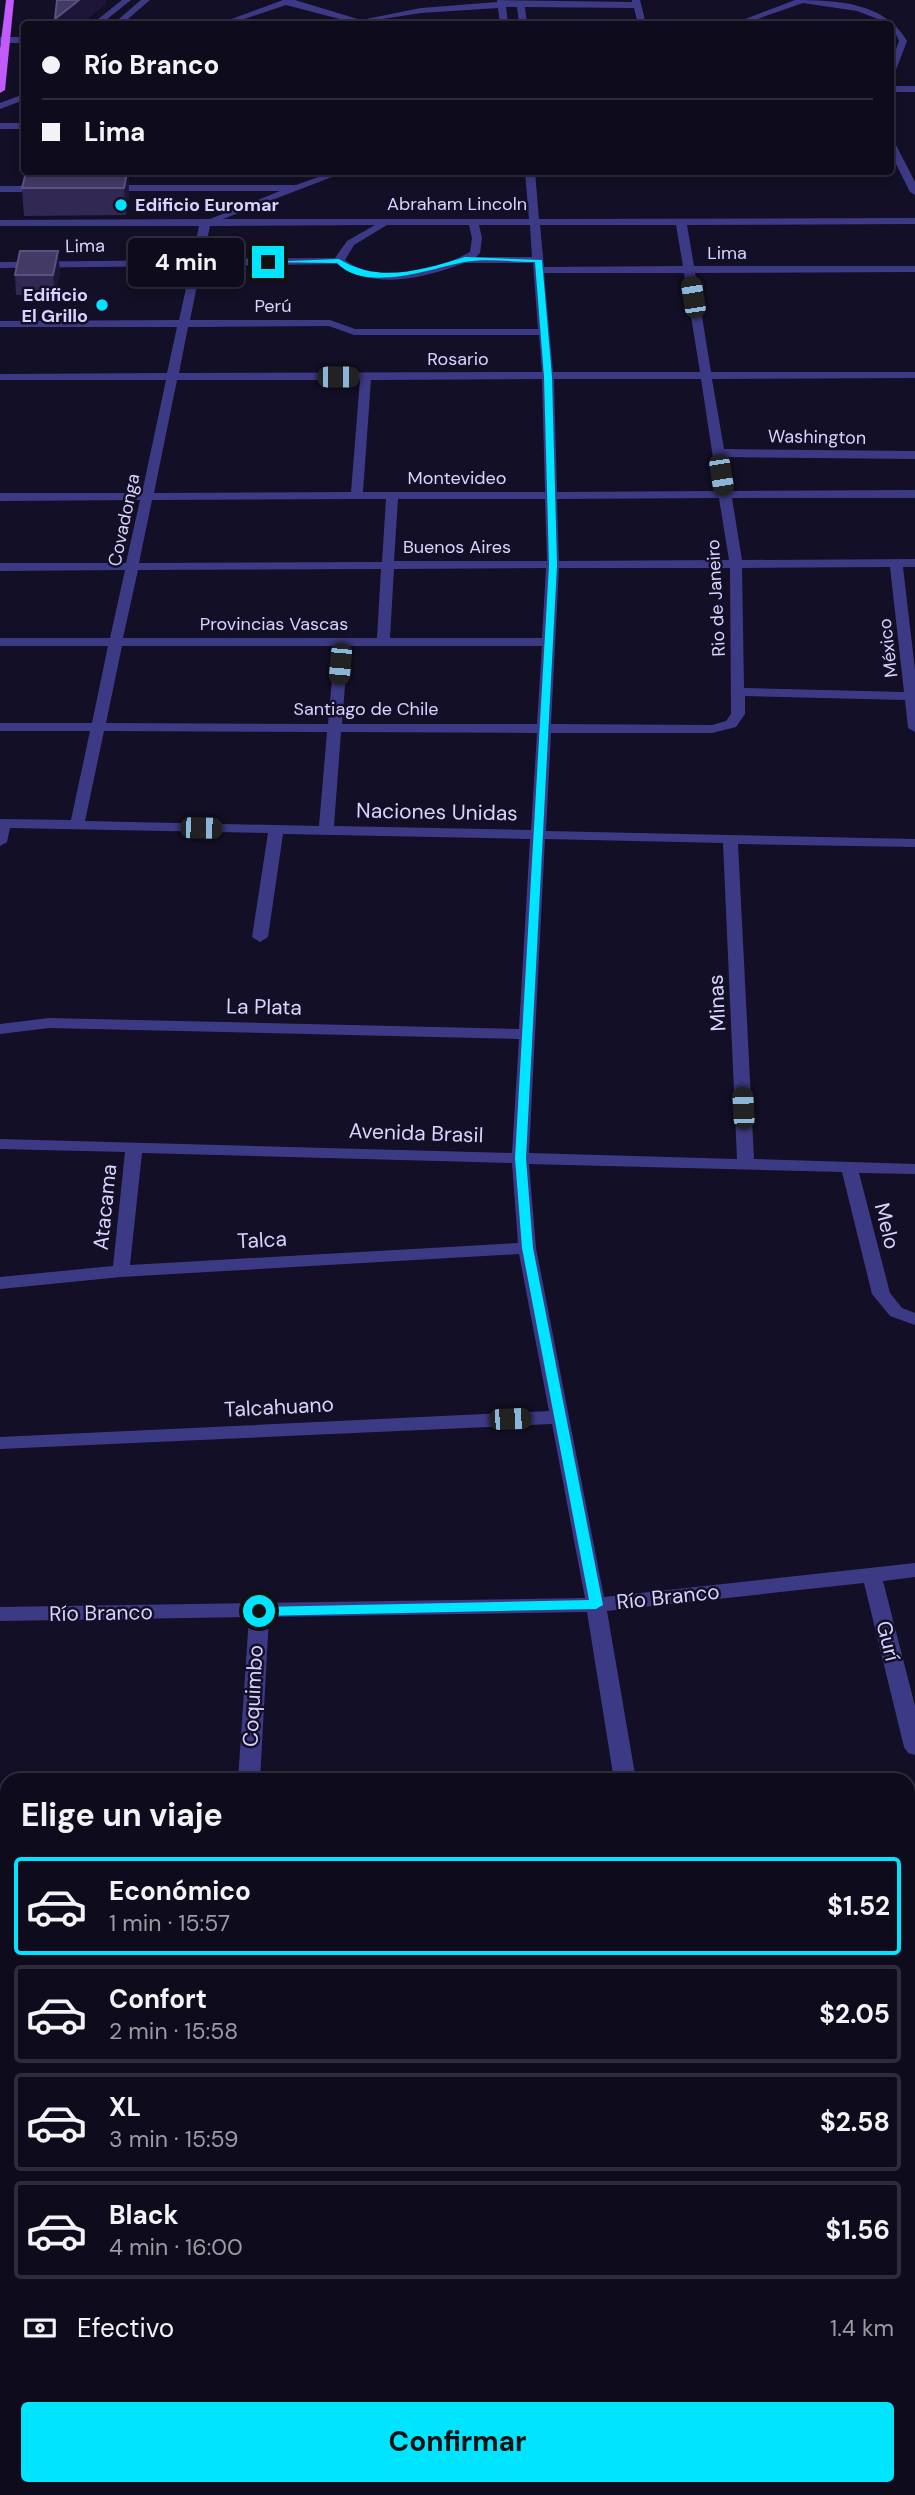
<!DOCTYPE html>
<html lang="es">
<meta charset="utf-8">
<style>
:root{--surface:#0e0b1c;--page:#1c1929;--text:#f1f3f6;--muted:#9b9ba3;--line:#2e2b3b;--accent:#00e5ff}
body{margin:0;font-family:"DM Sans",sans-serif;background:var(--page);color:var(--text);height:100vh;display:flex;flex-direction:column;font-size:26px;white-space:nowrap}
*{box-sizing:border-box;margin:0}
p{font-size:23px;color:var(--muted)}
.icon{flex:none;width:38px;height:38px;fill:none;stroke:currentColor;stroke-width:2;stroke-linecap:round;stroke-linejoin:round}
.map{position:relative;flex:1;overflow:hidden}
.panel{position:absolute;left:0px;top:1773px;width:915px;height:723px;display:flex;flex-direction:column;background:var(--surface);border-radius:21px 21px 0 0;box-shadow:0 4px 10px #0003,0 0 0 2px var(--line)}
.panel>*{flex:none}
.banner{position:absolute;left:21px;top:21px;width:873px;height:154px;border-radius:7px;box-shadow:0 4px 10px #0003,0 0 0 2px var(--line);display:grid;align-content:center;height:154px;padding:0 21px;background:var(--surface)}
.end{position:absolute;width:32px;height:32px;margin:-16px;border:9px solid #00e5ff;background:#111;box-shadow:0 0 0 4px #111}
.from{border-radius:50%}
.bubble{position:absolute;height:49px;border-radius:7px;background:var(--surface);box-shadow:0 4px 10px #0003,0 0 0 2px var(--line);font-size:23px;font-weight:700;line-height:49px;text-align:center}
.car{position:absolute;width:21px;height:42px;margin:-21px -10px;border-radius:9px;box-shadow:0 0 5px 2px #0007;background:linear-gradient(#222 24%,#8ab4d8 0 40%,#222 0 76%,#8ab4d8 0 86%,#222 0)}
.banner b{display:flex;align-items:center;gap:24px;height:66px;font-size:26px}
.banner b+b{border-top:2px solid var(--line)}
.banner i{width:18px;height:18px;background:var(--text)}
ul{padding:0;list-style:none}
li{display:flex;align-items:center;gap:21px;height:98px;margin:0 14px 10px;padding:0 7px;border:4px solid var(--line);border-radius:7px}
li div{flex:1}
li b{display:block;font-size:26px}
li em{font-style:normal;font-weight:700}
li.current{border-color:var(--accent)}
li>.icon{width:63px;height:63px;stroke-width:1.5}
h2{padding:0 21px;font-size:32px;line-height:84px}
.pay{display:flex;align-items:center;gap:18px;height:77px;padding:0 21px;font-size:26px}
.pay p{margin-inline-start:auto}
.cta{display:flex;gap:14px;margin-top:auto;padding:14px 21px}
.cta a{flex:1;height:80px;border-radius:7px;background:var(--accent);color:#111;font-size:28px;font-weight:700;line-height:80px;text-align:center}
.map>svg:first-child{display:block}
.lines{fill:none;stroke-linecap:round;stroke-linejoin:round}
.minor{fill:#3d3a85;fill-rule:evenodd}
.major{fill:#c25bff;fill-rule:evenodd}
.wall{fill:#312854}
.shaded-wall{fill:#1d163a}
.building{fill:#433a66;stroke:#5a527e;stroke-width:2}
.route{fill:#00e5ff}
.poi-dot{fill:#00e5ff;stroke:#130f26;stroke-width:2.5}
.labels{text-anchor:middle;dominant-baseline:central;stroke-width:5;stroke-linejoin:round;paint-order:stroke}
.far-street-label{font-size:18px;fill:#d9d4ff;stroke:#130f26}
.far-poi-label{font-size:18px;font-weight:bold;fill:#d9d4ff;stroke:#130f26;text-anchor:start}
.street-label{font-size:21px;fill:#d9d4ff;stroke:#130f26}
</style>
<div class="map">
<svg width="915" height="2495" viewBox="0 0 915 2495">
<rect width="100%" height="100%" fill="#130f26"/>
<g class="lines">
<g class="minor">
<polygon points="122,0 131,0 101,24 92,24"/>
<polygon points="141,0 150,0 122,24 113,24"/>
<polygon points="283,0 295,0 361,20 421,8 497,2 497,0 632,2 632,0 640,0 646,24 638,24 634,8 525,7 527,24 519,24 517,7 506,7 508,24 500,24 498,8 421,13 350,24 351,22 286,5 229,24 218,24"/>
<path d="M795,0c41,0 90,2 112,41l-13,34 -3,1v-14l8,-21 -8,-17 -34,-13 -54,-8 -60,21h-11z"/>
<rect x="0" y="37" width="24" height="6"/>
<rect x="891" y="86" width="24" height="6"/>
<polygon points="24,94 24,100 0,109 0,103"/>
<rect x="0" y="123" width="24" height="6"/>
<polygon points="891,142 896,145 915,182 915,195 910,192 891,154"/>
<path d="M332,172h13l-122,47h306l-4,-47h10l4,47 376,-1v6l-228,1 7,41h221v6l-220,1 16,99h204v6l-203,1 12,70 191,2v8l-190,-2 5,34 185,-1v8h-183l10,62 173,-1v8h-12l12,103v62l-7,-4 -3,-28 -160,-4v18l-9,13 -24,6h-161l-5,98 369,8v8l-177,-3 16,315 161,5v10l-56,-1 31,120 12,15 13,5v12l-25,-9 -18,-22 -30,-122 -313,-8 7,84 68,349 311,-34v14l-32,4 32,125v49l-7,-2 -4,-6 -40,-164 -257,28 29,169h-22l-27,-168 -318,5 -9,163h-22l11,-163 -249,4v-14l585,-9 -33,-174 -552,25v-12l549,-26 -30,-157 -398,23 -121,12v-12l113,-11 12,-114 -125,-3v-10l512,14 7,-114 -470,-11 -49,6v-10l49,-6 470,11 11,-190 -247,-5 -15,103 -8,5 -8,-5 16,-104 -258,-5 -3,14 -7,4v-27l71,1 19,-89h-90v-8h92l16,-77h-108v-8h110l15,-68 -125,1v-8h126l14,-63 -140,1v-8h142l24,-113h-166v-6l167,-1 10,-46h-177v-6l179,-1 12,-54 -191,2v-6l192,-2 7,-34h-199v-6l210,-1 70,-28h-175l-5,-3 5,-3h191zM375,225l-28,16 -12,17 -132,1 7,-33zM387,225h82l3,13 -2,14c-36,19 -90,34 -125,8l9,-15zM479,225h51l2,32h-56l4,-4 2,-15zM540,225h136l7,41 -139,1zM464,263h69l5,66h-183l-25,-9h-140l11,-54 136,-2c37,27 88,14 127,-1zM544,273h140l16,99h-147zM329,326l25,9h185l3,37 -363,1 9,-46zM542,379l3,113h-182l8,-112zM554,379h147l17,112 -161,1zM177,380h183l-9,112 -197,1zM719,498l10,62 -170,1 -2,-62zM356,499h30l-4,63 -243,1 13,-63zM398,499h147l2,62h-153zM890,567l14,125 -160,-4 -2,-120zM546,568l-4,70h-152l4,-69zM559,568h171l1,146 -5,7 -14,4 -161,-1zM381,569l-4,69h-254l15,-68zM122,646h213l-7,78 -222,-1zM348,646h194l-5,78h-195zM104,731l223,1 -8,94 -234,-5zM341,732l196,1 -6,97 -197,-4zM545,839l178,4 14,316 -208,-6zM142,1153l370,10 6,80 -388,22z"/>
<polygon points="0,186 45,186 50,189 45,192 0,192"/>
<rect x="0" y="1792" width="7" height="16"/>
<polygon points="7,2093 7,2115 0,2117 0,2095"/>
<rect x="908" y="2241" width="7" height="22"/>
<rect x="0" y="2250" width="7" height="22"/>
<polygon points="682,2488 708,2488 709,2495 683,2495"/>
</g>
<polygon class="major" points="6,0 14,0 5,90 0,93 0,49"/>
</g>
<g class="wall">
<polygon points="128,172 129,194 126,215 24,216 22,188"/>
<polygon points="60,271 55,295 16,295 15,275"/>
</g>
<g class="shaded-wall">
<polygon points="79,0 106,0 106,4 81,24 55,24 55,19"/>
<polygon points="127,172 128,172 129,194 126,215 124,188"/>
<polygon points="58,251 60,271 55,295 53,275"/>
</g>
<g class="building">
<polygon points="57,0 79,0 55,19"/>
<polygon points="26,172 127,172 124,188 22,188"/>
<polygon points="20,251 58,251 53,275 15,275"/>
</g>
<path class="route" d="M465,257l77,3 10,117 5,188 -31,593 7,90 70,357 -7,4 -337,7 -7,-5 7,-4 330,-7 -67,-352 -7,-90 34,-593 -5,-188 -9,-115c-22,0 -49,-4 -71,0 -34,7 -99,31 -127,1l-73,-1 75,-3c40,25 83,11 126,-2z"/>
<g class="poi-dot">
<circle cx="121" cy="205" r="7"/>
<circle cx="102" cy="305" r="7"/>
</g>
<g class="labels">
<g class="far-street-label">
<text x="457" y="204">Abraham Lincoln</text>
<text transform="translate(85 246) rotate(-1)">Lima</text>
<text x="727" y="253">Lima</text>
<text x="273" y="306">Perú</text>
<text x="458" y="359">Rosario</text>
<text transform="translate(817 437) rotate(1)">Washington</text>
<text x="457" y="478">Montevideo</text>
<text transform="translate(124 520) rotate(-78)">Covadonga</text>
<text x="457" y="547">Buenos Aires</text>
<text transform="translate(716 598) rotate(-93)">Rio de Janeiro</text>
<text x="274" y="624">Provincias Vascas</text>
<text transform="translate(888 648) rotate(-97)">México</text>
<text x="366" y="709">Santiago de Chile</text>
</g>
<g class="far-poi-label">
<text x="135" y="205">Edificio Euromar</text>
<text x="88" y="295" text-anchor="end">Edificio<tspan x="88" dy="21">El Grillo</tspan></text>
</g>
<g class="street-label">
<text transform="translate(437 812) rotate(1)">Naciones Unidas</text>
<text transform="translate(717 1003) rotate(-93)">Minas</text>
<text transform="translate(264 1007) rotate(1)">La Plata</text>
<text transform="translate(416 1133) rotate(2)">Avenida Brasil</text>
<text transform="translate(105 1207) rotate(-84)">Atacama</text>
<text transform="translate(887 1226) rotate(76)">Melo</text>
<text transform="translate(262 1240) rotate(-3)">Talca</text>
<text transform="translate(279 1407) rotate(-3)">Talcahuano</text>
<text transform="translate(668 1597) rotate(-6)">Río Branco</text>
<text transform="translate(101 1613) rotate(-1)">Río Branco</text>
<text transform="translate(888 1641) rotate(76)">Gurí</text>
<text transform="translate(253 1696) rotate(-87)">Coquimbo</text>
</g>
</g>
</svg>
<i class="end from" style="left:259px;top:1611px"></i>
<i class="end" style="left:268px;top:262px"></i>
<div class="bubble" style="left:128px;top:238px;width:116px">4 min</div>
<i class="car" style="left:693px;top:297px;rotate:351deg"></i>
<i class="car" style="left:338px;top:377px;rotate:90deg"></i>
<i class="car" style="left:721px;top:475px;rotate:171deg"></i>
<i class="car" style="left:340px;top:664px;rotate:185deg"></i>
<i class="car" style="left:201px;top:828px;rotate:91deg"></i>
<i class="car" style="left:743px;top:1108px;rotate:357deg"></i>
<i class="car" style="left:510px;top:1419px;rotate:88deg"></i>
<div class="banner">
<b><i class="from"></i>Río Branco</b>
<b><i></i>Lima</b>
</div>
<section class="panel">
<h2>Elige un viaje</h2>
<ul>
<li class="current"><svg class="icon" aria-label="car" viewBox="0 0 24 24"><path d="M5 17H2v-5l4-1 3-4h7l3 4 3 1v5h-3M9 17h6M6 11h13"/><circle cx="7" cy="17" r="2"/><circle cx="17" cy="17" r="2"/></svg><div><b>Económico</b><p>1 min · 15:57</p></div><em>$1.52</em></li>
<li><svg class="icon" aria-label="car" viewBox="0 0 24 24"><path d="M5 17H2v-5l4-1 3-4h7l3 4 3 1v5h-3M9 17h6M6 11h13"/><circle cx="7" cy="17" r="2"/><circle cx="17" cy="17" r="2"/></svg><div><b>Confort</b><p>2 min · 15:58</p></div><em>$2.05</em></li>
<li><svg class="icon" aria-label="car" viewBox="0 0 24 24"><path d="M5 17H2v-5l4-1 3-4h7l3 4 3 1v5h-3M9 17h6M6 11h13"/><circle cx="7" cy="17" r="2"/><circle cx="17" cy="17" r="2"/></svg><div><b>XL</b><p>3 min · 15:59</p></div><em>$2.58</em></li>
<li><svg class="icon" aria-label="car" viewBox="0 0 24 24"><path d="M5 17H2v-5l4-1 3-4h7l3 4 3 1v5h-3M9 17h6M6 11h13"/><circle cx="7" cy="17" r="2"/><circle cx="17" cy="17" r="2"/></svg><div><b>Black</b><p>4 min · 16:00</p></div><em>$1.56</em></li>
</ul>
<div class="pay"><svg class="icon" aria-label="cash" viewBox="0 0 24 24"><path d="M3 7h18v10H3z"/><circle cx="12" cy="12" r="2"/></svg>Efectivo<p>1.4 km</p></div>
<div class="cta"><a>Confirmar</a></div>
</section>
</div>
